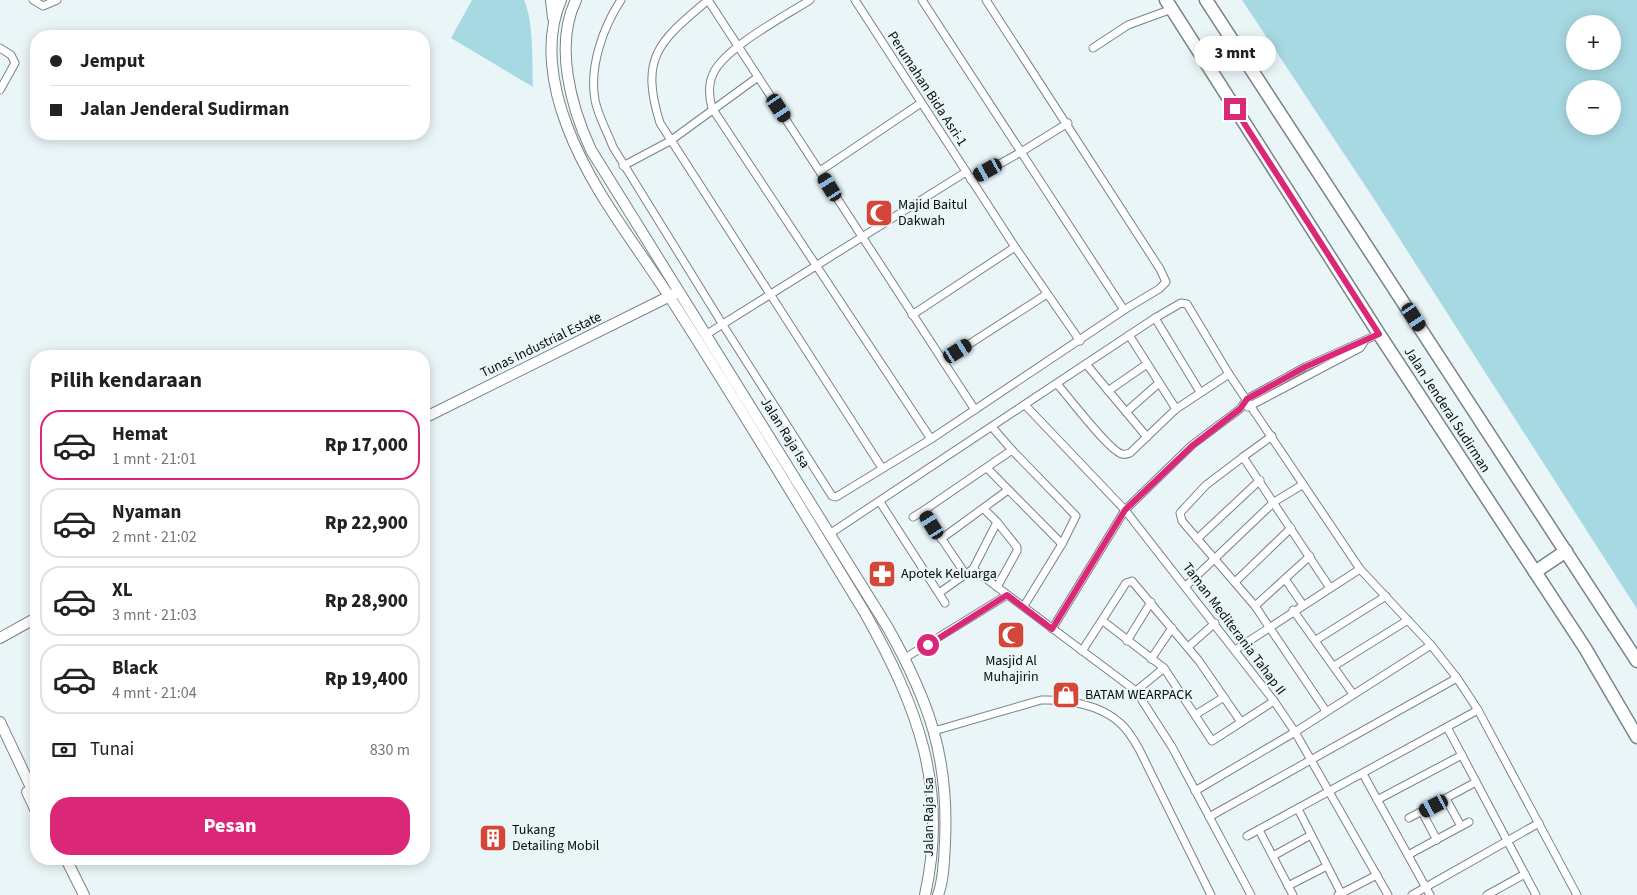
<!DOCTYPE html>
<html lang="id">
<meta charset="utf-8">
<style>
:root{--surface:#fff;--page:#f6f6f6;--text:#222;--muted:#767676;--line:#e0e0e0;--accent:#db2777}
body{margin:0;font-family:"Source Sans 3",sans-serif;background:var(--page);color:var(--text);height:100vh;display:flex;flex-direction:column;font-size:19px;white-space:nowrap}
*{box-sizing:border-box;margin:0}
p{font-size:16px;color:var(--muted)}
.icon{flex:none;width:28px;height:28px;fill:none;stroke:currentColor;stroke-width:2;stroke-linecap:round;stroke-linejoin:round}
.map{position:relative;flex:1;overflow:hidden}
.sheet{position:absolute;left:30px;top:350px;width:400px;height:515px;display:flex;flex-direction:column;background:var(--surface);border-radius:20px;box-shadow:0 2px 12px #0003}
.sheet>*{flex:none}
.top-card{position:absolute;left:30px;top:30px;width:400px;height:110px;border-radius:20px;box-shadow:0 2px 12px #0003;display:grid;align-content:center;height:110px;padding:0 20px;background:var(--surface)}
.fabs{position:absolute;left:1566px;top:15px;display:grid;gap:10px}
.fabs a{display:grid;place-items:center;width:55px;height:55px;border-radius:50%;background:var(--surface);box-shadow:0 2px 12px #0003;font-size:25px}
.end{position:absolute;width:22px;height:22px;margin:-11px;border:6px solid #db2777;background:#fff;box-shadow:0 0 0 2px #fff}
.from{border-radius:50%}
.bubble{position:absolute;height:35px;border-radius:18px;background:var(--surface);box-shadow:0 2px 12px #0003;font-size:16px;font-weight:800;line-height:35px;text-align:center}
.car{position:absolute;width:15px;height:30px;margin:-15px -8px;border-radius:6px;box-shadow:0 0 4px 1px #0007;background:linear-gradient(#222 24%,#8ab4d8 0 40%,#222 0 76%,#8ab4d8 0 86%,#222 0)}
.top-card b{display:flex;align-items:center;gap:18px;height:48px;font-size:19px}
.top-card b+b{border-top:1px solid var(--line)}
.top-card i{width:12px;height:12px;background:var(--text)}
ul{padding:0;list-style:none}
li{display:flex;align-items:center;gap:15px;height:70px;margin:0 10px 8px;padding:0 10px;border:2px solid var(--line);border-radius:20px}
li div{flex:1}
li b{display:block;font-size:19px}
li em{font-style:normal;font-weight:800}
li.on{border-color:var(--accent)}
li>.icon{width:45px;height:45px;stroke-width:1.5}
h2{padding:0 20px;font-size:22px;line-height:60px}
.pay{display:flex;align-items:center;gap:12px;height:55px;padding:0 20px;font-size:19px}
.pay p{margin-inline-start:auto}
.primary-button{display:flex;gap:10px;margin-top:auto;padding:10px 20px}
.primary-button a{flex:1;height:58px;border-radius:20px;background:var(--accent);color:#fff;font-size:20px;font-weight:800;line-height:58px;text-align:center}
.map>svg:first-child{display:block}
.green{fill:#a7d9e2;fill-rule:evenodd}
.lines{fill:none;stroke-linecap:round;stroke-linejoin:round}
.street-casing{stroke:#798385;stroke-width:9}
.secondary-casing{stroke:#798385;stroke-width:12}
.highway-casing{stroke:#798385;stroke-width:15}
.street{stroke:#fff;stroke-width:7}
.secondary{stroke:#fff;stroke-width:10}
.highway{stroke:#fff;stroke-width:12}
.route{stroke:#db2777;stroke-width:6}
.labels{text-anchor:middle;dominant-baseline:central;stroke-width:4;stroke-linejoin:round;paint-order:stroke}
.street-label{font-size:14px;fill:#090d0e;stroke:#eaf5f8}
.poi-label{font-size:14px;fill:#090d0e;stroke:#eaf5f8;text-anchor:start}
</style>
<div class="map">
<svg width="1637" height="895" viewBox="0 0 1637 895">
<rect width="100%" height="100%" fill="#eaf5f8"/>
<g class="green">
<path d="M472,0h52c10,22 8,63 9,87l-82,-49z"/>
<path d="M1242,0h395v609l-263,-410zM1575,24h37v37h-37zM1575,89h37v37h-37z"/>
</g>
<g class="lines">
<g class="street-casing">
<g id="street">
<polyline points="33,0 43,6 57,0"/>
<path d="M621,0c-18,27 -32,67 -26,100 3,16 12,31 18,47l110,178 109,171 4,1 95,-58 193,-129 35,-21 7,-7 -6,-13 -174,-269"/>
<path d="M708,0c-48,41 -69,56 -48,123l222,345"/>
<polyline points="708,0 975,410"/>
<path d="M810,0c-25,16 -86,48 -97,74 -5,11 -4,23 -1,34l219,331"/>
<polyline points="855,0 1015,247 1080,341"/>
<polyline points="922,0 1124,310"/>
<polyline points="0,48 11,55 15,63 0,90"/>
<polyline points="1093,48 1128,25 1172,9"/>
<polyline points="623,166 670,141 758,77"/>
<polyline points="820,171 921,103"/>
<polyline points="971,180 1021,152 1068,123"/>
<polyline points="912,315 1015,247"/>
<polyline points="1155,318 1200,392"/>
<polyline points="707,334 966,172"/>
<polyline points="1129,335 1176,409"/>
<polyline points="943,361 1047,294"/>
<polyline points="1086,364 1147,437"/>
<path d="M1057,384c11,12 52,67 65,70 3,1 5,0 8,-1l46,-44 53,-35"/>
<polyline points="1108,391 1147,364"/>
<polyline points="1025,405 1125,510 1274,701 1295,732 1388,895"/>
<polyline points="1248,407 1360,348 1364,342"/>
<polyline points="1126,412 1159,383"/>
<polyline points="992,427 1012,450 1076,516 1062,544 1024,606"/>
<polyline points="1243,457 1272,436"/>
<polyline points="987,468 1062,544"/>
<polyline points="880,502 945,603"/>
<polyline points="984,509 997,522 1017,547 1017,551 997,587"/>
<polyline points="913,517 923,511"/>
<polyline points="831,533 1155,318 1181,303 1187,304 1229,374 1360,569 1431,645 1295,732 1195,791"/>
<polyline points="941,539 1008,490"/>
<polyline points="1197,539 1260,480"/>
<polyline points="973,569 1136,691 1172,747 1251,895"/>
<polyline points="966,575 923,511 1012,450"/>
<polyline points="1285,579 1303,605"/>
<polyline points="1235,582 1291,528"/>
<polyline points="1186,586 1274,502 1302,485"/>
<polyline points="939,593 973,569 997,522"/>
<polyline points="1255,606 1310,556"/>
<polyline points="1293,610 1353,694"/>
<polyline points="1103,621 1164,668 1212,741 1274,701"/>
<polyline points="1052,629 1125,510 1192,445 1240,409 1247,399 1305,367 1379,334"/>
<polyline points="1316,640 1386,596"/>
<polyline points="1127,641 1151,602"/>
<polyline points="1431,645 1457,678"/>
<polyline points="1188,647 1215,623"/>
<polyline points="1235,650 1360,569"/>
<polyline points="1082,651 1126,583 1132,581 1199,661 1241,722"/>
<polyline points="905,658 1007,595"/>
<polyline points="1151,659 1172,628"/>
<polyline points="1334,666 1408,620"/>
<polyline points="1136,691 1164,668"/>
<polyline points="1326,711 1255,606 1182,521 1180,513 1206,485 1243,457 1330,588"/>
<polyline points="1195,715 1224,697"/>
<polyline points="1447,727 1536,895"/>
<path d="M934,731l107,-31c26,-1 60,5 79,23 8,7 14,17 19,26l72,146"/>
<polyline points="1363,774 1430,895"/>
<polyline points="1446,799 1461,826"/>
<polyline points="1377,800 1462,755"/>
<polyline points="1298,809 1341,893"/>
<polyline points="1422,812 1437,840"/>
<polyline points="1209,817 1457,678 1478,710 1577,895"/>
<polyline points="1409,818 1476,782"/>
<polyline points="1259,830 1293,895"/>
<polyline points="1247,836 1478,710"/>
<polyline points="1408,855 1469,822"/>
<polyline points="1273,856 1311,835"/>
<polyline points="1288,886 1327,866"/>
<polyline points="1338,895 1377,875"/>
<polyline points="1412,895 1539,823"/>
<polyline points="1487,895 1525,874"/>
</g>
</g>
<g class="secondary-casing">
<g id="secondary">
<polyline points="551,0 553,18"/>
<path d="M561,0c-17,39 -9,87 6,126 25,67 73,123 111,184 64,100 125,202 187,303 52,93 84,174 60,282"/>
<path d="M576,0c-22,45 -5,107 15,150l297,478c41,73 61,129 57,214 -1,17 -1,37 -7,53"/>
<polyline points="424,418 674,294"/>
<polyline points="0,638 36,618"/>
<polyline points="0,722 36,798"/>
<polyline points="27,792 36,811"/>
<polyline points="66,859 84,895"/>
</g>
</g>
<g class="highway-casing">
<g id="highway">
<polyline points="1166,0 1379,334 1585,648 1637,737"/>
<polyline points="1206,0 1637,661"/>
<polyline points="1535,572 1566,551"/>
</g>
</g>
<use href="#street" class="street"/>
<use href="#secondary" class="secondary"/>
<use href="#highway" class="highway"/>
</g>
<g class="lines">
<polyline class="route" points="928,645 1007,595 1052,629 1125,510 1192,446 1240,409 1247,399 1305,367 1379,334 1235,109"/>
</g>
<defs>
<g id="mosque-square" transform="scale(1.4375)"><rect x="-9" y="-9" width="18" height="18" rx="4" fill="#d44637" stroke="#eaf5f8"/><path d="M3.5-4.9A6 6 0 1 0 3.5 4.9A5 5 0 1 1 3.5-4.9Z" fill="#fff"/></g>
<g id="pharmacy-square" transform="scale(1.4375)"><rect x="-9" y="-9" width="18" height="18" rx="4" fill="#d44637" stroke="#eaf5f8"/><path d="M-2-6h4v4h4v4h-4v4h-4v-4h-4v-4h4Z" fill="#fff"/></g>
<g id="shop-square" transform="scale(1.4375)"><rect x="-9" y="-9" width="18" height="18" rx="4" fill="#d44637" stroke="#eaf5f8"/><path d="M-5-2.5h2.3a2.7 3.5 0 0 1 5.4 0H5L5.5 6h-11ZM-1.5-2.5h3a1.5 2.3 0 0 0-3 0Z" fill="#fff"/></g>
<g id="building-square" transform="scale(1.4375)"><rect x="-9" y="-9" width="18" height="18" rx="4" fill="#d44637" stroke="#eaf5f8"/><path d="M-4-6H4V6H1V3H-1V6H-4ZM-2.5-4.3h1.7v1.8h-1.7ZM.8-4.3h1.7v1.8H.8ZM-2.5-1h1.7V.8h-1.7ZM.8-1h1.7V.8H.8Z" fill="#fff"/></g>
</defs>
<g fill-rule="evenodd">
<use href="#mosque-square" x="879" y="213"/>
<use href="#pharmacy-square" x="882" y="574"/>
<use href="#mosque-square" x="1011" y="635"/>
<use href="#shop-square" x="1066" y="695"/>
<use href="#building-square" x="493" y="838"/>
</g>
<g class="labels">
<g class="street-label">
<text transform="translate(927 89) rotate(57)">Perumahan Bida Asri-1</text>
<text transform="translate(541 345) rotate(-26)">Tunas Industrial Estate</text>
<text transform="translate(1447 410) rotate(57)">Jalan Jenderal Sudirman</text>
<text transform="translate(785 433) rotate(58)">Jalan Raja Isa</text>
<text transform="translate(1234 629) rotate(53)">Taman Mediterania Tahap II</text>
<text transform="translate(929 817) rotate(-90)">Jalan Raja Isa</text>
</g>
<g class="poi-label">
<text x="898" y="205">Majid Baitul<tspan x="898" dy="16">Dakwah</tspan></text>
<text x="901" y="574">Apotek Keluarga</text>
<text x="1011" y="661" text-anchor="middle">Masjid Al<tspan x="1011" dy="16">Muhajirin</tspan></text>
<text x="1085" y="695">BATAM WEARPACK</text>
<text x="512" y="830">Tukang<tspan x="512" dy="16">Detailing Mobil</tspan></text>
</g>
</g>
</svg>
<div class="fabs">
<a>+</a>
<a>−</a>
</div>
<i class="end from" style="left:928px;top:645px"></i>
<i class="end" style="left:1235px;top:109px"></i>
<div class="bubble" style="left:1194px;top:36px;width:82px">3 mnt</div>
<i class="car" style="left:779px;top:108px;rotate:146deg"></i>
<i class="car" style="left:988px;top:170px;rotate:241deg"></i>
<i class="car" style="left:830px;top:187px;rotate:328deg"></i>
<i class="car" style="left:1414px;top:317px;rotate:147deg"></i>
<i class="car" style="left:958px;top:351px;rotate:58deg"></i>
<i class="car" style="left:932px;top:525px;rotate:328deg"></i>
<i class="car" style="left:1434px;top:806px;rotate:242deg"></i>
<div class="top-card">
<b><i class="from"></i>Jemput</b>
<b><i></i>Jalan Jenderal Sudirman</b>
</div>
<section class="sheet">
<h2>Pilih kendaraan</h2>
<ul>
<li class="on"><svg class="icon" aria-label="car" viewBox="0 0 24 24"><path d="M5 17H2v-5l4-1 3-4h7l3 4 3 1v5h-3M9 17h6M6 11h13"/><circle cx="7" cy="17" r="2"/><circle cx="17" cy="17" r="2"/></svg><div><b>Hemat</b><p>1 mnt · 21:01</p></div><em>Rp 17,000</em></li>
<li><svg class="icon" aria-label="car" viewBox="0 0 24 24"><path d="M5 17H2v-5l4-1 3-4h7l3 4 3 1v5h-3M9 17h6M6 11h13"/><circle cx="7" cy="17" r="2"/><circle cx="17" cy="17" r="2"/></svg><div><b>Nyaman</b><p>2 mnt · 21:02</p></div><em>Rp 22,900</em></li>
<li><svg class="icon" aria-label="car" viewBox="0 0 24 24"><path d="M5 17H2v-5l4-1 3-4h7l3 4 3 1v5h-3M9 17h6M6 11h13"/><circle cx="7" cy="17" r="2"/><circle cx="17" cy="17" r="2"/></svg><div><b>XL</b><p>3 mnt · 21:03</p></div><em>Rp 28,900</em></li>
<li><svg class="icon" aria-label="car" viewBox="0 0 24 24"><path d="M5 17H2v-5l4-1 3-4h7l3 4 3 1v5h-3M9 17h6M6 11h13"/><circle cx="7" cy="17" r="2"/><circle cx="17" cy="17" r="2"/></svg><div><b>Black</b><p>4 mnt · 21:04</p></div><em>Rp 19,400</em></li>
</ul>
<div class="pay"><svg class="icon" aria-label="cash" viewBox="0 0 24 24"><path d="M3 7h18v10H3z"/><circle cx="12" cy="12" r="2"/></svg>Tunai<p>830 m</p></div>
<div class="primary-button"><a>Pesan</a></div>
</section>
</div>
